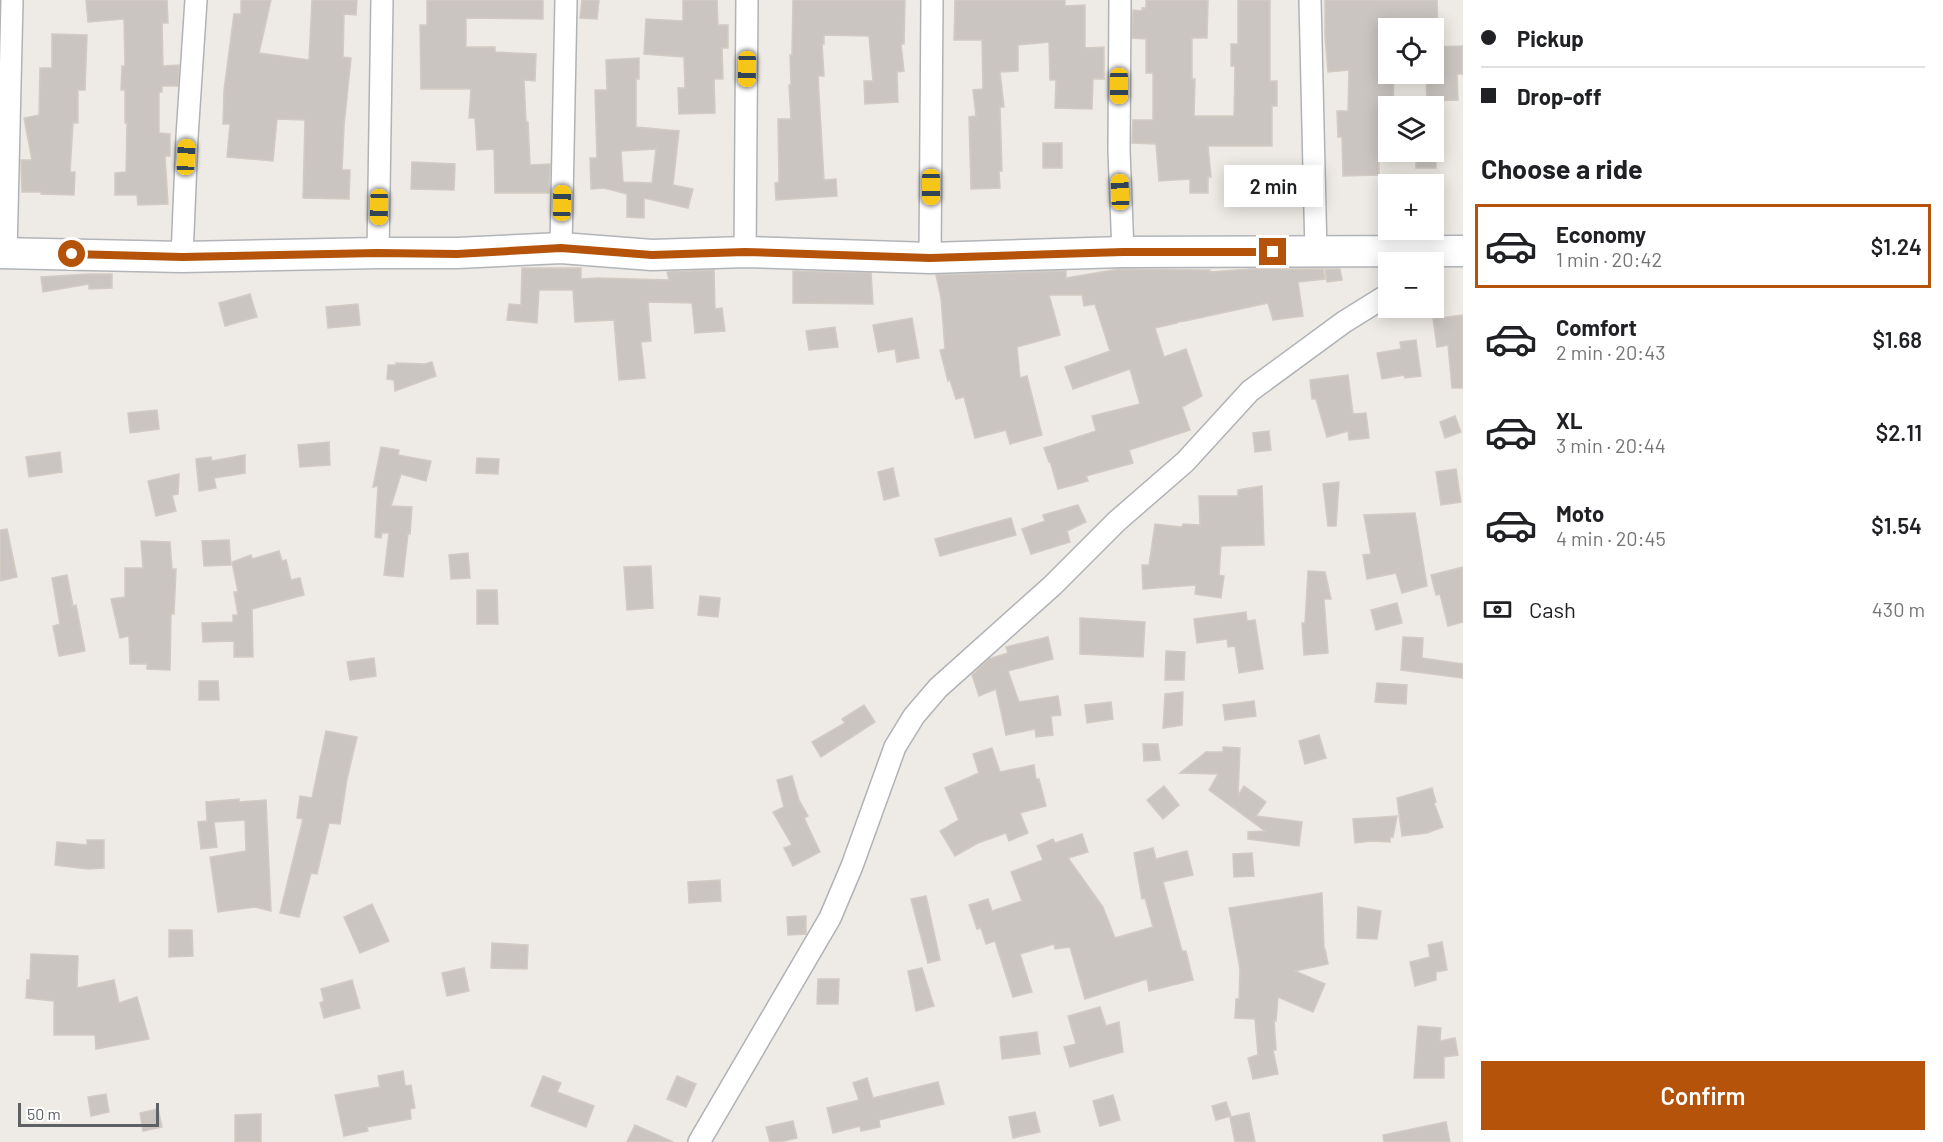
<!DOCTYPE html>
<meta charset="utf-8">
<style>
:root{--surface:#fff;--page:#f2f2f2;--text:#202124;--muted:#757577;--line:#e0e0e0;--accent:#b45309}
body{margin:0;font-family:Barlow,sans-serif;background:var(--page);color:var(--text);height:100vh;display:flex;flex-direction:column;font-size:22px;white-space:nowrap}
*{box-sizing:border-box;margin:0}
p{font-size:20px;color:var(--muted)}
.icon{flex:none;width:33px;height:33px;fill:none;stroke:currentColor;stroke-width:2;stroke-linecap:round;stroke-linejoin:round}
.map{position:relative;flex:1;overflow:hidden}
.details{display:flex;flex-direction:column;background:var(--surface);width:480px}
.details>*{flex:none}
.top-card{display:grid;align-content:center;height:132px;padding:0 18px;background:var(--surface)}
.buttons{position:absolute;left:1378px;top:18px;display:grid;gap:12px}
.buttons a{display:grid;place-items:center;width:66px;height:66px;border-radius:0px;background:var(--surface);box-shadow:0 3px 15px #0003;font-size:30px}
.scale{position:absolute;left:18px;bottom:15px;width:141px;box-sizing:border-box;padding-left:6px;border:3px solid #5d6164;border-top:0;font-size:16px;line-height:21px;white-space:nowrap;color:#5d6164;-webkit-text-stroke:4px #fff;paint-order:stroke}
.end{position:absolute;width:27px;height:27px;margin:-14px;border:8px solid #b45309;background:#fff;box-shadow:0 0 0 3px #fff}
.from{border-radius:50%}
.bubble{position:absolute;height:42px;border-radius:0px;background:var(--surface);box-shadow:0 3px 15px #0003;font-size:20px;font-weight:600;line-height:42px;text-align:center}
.car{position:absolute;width:18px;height:36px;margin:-18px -9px;border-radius:8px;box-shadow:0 0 4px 2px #0007;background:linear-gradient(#f5c518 24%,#345 0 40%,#f5c518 0 76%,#345 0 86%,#f5c518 0)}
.top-card b{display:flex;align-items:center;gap:21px;height:57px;font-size:22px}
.top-card b+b{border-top:2px solid var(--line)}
.top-card i{width:15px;height:15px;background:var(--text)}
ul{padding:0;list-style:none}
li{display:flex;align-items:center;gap:18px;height:84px;margin:0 12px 9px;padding:0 6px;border:3px solid transparent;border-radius:0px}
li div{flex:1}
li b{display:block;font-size:22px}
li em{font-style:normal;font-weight:600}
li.active{border-color:var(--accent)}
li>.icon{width:54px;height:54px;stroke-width:1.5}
h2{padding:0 18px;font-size:27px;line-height:72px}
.pay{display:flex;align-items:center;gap:15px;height:66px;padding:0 18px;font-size:22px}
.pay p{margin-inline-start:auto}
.button{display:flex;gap:12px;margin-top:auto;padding:12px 18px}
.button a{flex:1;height:69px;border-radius:0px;background:var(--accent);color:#fff;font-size:24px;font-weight:600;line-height:69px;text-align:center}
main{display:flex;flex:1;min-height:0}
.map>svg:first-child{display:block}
.building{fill:#cac5c1;stroke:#d2cbc3;stroke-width:1.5;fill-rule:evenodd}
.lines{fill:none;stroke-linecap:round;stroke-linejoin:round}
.street-casing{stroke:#b0b3b6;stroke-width:24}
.secondary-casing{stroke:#b1b5b9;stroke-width:33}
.street{stroke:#fff;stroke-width:21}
.secondary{stroke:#fff;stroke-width:30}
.route{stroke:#b45309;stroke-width:8}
</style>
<main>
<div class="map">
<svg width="1463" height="1142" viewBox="0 0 1463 1142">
<rect width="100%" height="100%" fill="#eeeae5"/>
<g class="building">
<polygon points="86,0 167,0 168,23 162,23 163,66 179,65 178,86 162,86 162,92 159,92 159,133 170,134 170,156 165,156 168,204 138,205 137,195 115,195 115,173 126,172 127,123 125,123 125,90 121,90 122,66 125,66 124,19 88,22"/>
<polygon points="241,0 271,0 259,53 309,60 312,0 357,0 356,15 344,14 343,57 351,58 344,126 342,170 350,170 349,199 303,198 305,120 277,119 273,161 227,157 230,124 223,124 224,90 234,14 241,14"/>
<polygon points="427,0 543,0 543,19 466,18 466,47 495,47 495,52 536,54 535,81 524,80 526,122 528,122 530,165 550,164 549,193 495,193 494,149 477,150 475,118 469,118 471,89 421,89 420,25 427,25"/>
<polygon points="582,0 599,0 597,19 580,18"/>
<polygon points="683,0 717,0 718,25 728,25 728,48 722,48 723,79 714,79 715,113 679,114 678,88 685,88 684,57 644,54 646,19 683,21"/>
<polygon points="793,0 905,0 904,44 901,44 904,71 897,72 898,102 865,104 864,81 873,81 869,36 824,35 824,44 822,44 824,76 818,76 824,180 836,179 837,196 776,200 775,183 779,182 778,119 791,119 789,85 791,85 790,55 792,55"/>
<polygon points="955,0 1065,0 1065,6 1085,5 1085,48 1104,47 1104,79 1093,79 1092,109 1055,108 1056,80 1050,80 1049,42 1018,45 1018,71 1000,72 1004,107 1000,107 1002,171 999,171 1000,188 971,189 969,117 976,116 973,90 983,89 982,40 954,40"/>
<polygon points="1146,0 1208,0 1207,38 1192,38 1192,79 1195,79 1194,116 1234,116 1235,66 1231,66 1231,44 1238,44 1238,0 1270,0 1270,81 1277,81 1277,106 1272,106 1272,146 1208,146 1211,177 1208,177 1208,193 1190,193 1190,179 1159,181 1156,144 1132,143 1133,120 1153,120 1153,73 1146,73 1146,39 1132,38 1133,10 1142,11 1142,8 1146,8"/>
<polygon points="1325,0 1437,0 1438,28 1389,28 1389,40 1382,40 1382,74 1394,74 1393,103 1388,103 1388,136 1378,136 1379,175 1343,176 1342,137 1338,137 1337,111 1348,111 1349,70 1328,72 1325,37"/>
<polygon points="52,34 87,35 85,90 78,90 78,123 73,123 70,172 75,172 74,195 41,194 41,192 22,192 21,160 32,160 24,118 39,115 40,68 52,68"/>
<polygon points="1463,46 1463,74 1457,74 1458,100 1427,101 1426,74 1434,74 1434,47"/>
<path d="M639,58v21h-3v48l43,4 -6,54 20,4 -5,19 -44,-10v20l-17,-1v-23l-23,-6 -13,1 -1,-31h7l-2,-68h12l-1,-30zM656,149l-4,34 -29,-1 -2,-31z"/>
<rect x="1043" y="143" width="19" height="25"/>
<rect x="1416" y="152" width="20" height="16"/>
<polygon points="412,162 455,164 454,190 411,189"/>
<polygon points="522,268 581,268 581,279 598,278 669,280 667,272 714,270 715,309 722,308 725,331 695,333 692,303 648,302 651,341 641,342 645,378 619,380 614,320 575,322 573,290 539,290 537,323 507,320 509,304 521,305"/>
<polygon points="1119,269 1210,270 1210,272 1250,269 1323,269 1325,279 1298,282 1303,316 1273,320 1268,303 1185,321 1177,322 1177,323 1155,328 1164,357 1186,349 1202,396 1182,407 1190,430 1129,450 1133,463 1086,476 1088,481 1058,489 1050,461 1049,462 1044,448 1096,431 1092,416 1140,404 1130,369 1073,389 1065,367 1110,351 1095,304 1084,306 1082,295 1049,295 1060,335 1017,347 1020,378 1027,376 1042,435 1010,444 1006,430 975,438 964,397 956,399 950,380 948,381 940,350 945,349 941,298 936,275 1066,271 1066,278"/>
<polygon points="1325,269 1340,269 1342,280 1327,282"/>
<polygon points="793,271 871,273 873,304 793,303"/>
<polygon points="89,274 112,274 112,288 89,289 89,284 43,292 41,277"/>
<polygon points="250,294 257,317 225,326 219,303"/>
<polygon points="358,304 360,325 328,328 326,307"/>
<polygon points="1463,315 1463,388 1452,388 1448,345 1437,347 1433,319"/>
<polygon points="912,318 919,358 897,362 895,349 878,352 873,325"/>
<polygon points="835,327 838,347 809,350 806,331"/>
<polygon points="1416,340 1421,376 1405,378 1404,375 1382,379 1377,353 1401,349 1400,342"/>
<polygon points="432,362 436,376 395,391 394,380 387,379 388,365 396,365 396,363 425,364"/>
<polygon points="1348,375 1353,414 1366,413 1369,438 1349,440 1348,431 1327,437 1316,399 1312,399 1310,380"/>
<polygon points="157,410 159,429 130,433 128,413"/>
<polygon points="1455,416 1461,432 1445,438 1440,422"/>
<polygon points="1269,431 1271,450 1255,452 1253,433"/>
<polygon points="329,442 330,465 300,467 298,445"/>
<polygon points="381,447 399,450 398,455 431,461 426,481 401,474 391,506 412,507 410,534 408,534 403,577 384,575 389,533 382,533 381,538 375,537 378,486 373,487"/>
<polygon points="60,452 62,472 29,477 26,457"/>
<polygon points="245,455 245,473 214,478 216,488 199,491 196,459 211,457 212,461"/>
<polygon points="477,458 499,459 498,474 476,473"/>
<polygon points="893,468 899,496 884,500 878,472"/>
<polygon points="1456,469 1461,502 1441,505 1436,472"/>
<polygon points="179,474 178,494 172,495 176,511 156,516 148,481"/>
<polygon points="1339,482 1336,526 1328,526 1323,484"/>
<polygon points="1262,486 1264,545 1221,546 1219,575 1224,576 1221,598 1195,594 1196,585 1143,589 1142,565 1149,565 1155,524 1182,527 1183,524 1200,525 1199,496 1238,496 1238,490"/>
<polygon points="1078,505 1086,522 1067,531 1070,542 1031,554 1022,529 1045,521 1043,515"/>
<polygon points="1415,513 1427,586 1402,593 1396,573 1367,579 1363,555 1371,554 1364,515"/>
<polygon points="1011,518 1016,535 940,556 935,539"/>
<polygon points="7,529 17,577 0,581 0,530"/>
<polygon points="229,540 231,565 204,566 202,541"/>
<polygon points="141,541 170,542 172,569 176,569 174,614 171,614 170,670 147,669 147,664 130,664 129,636 120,638 111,599 125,597 125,568 143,568"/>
<polygon points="279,551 282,561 286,560 291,580 300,578 304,595 252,609 253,657 234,657 234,641 203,642 202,623 233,622 233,615 238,615 234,592 238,592 232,562 251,555 252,559"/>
<polygon points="468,553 470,578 451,579 449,555"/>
<polygon points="651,566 653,608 627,610 624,567"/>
<polygon points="1463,567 1463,622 1448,626 1440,594 1436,595 1431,575"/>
<polygon points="1308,571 1325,572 1331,599 1324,599 1328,653 1304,655 1302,623 1305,623"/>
<polygon points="67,575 73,606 76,605 85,651 59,656 53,626 60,624 52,578"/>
<polygon points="477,590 497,590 498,624 477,624"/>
<polygon points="700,596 720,598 718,617 698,615"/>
<polygon points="1397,603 1402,623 1376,630 1371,610"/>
<polygon points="1246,612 1247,621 1255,620 1263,669 1239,673 1235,646 1228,647 1227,639 1197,643 1194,619"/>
<polygon points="1080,618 1145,622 1143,657 1080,654"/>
<polygon points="1048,637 1053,659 1008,671 1019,702 1058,696 1061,715 1051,716 1053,735 1036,737 1035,729 1006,735 996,689 979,696 972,675 989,659 1008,653 1006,647"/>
<polygon points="1403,637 1423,638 1422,658 1463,664 1463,678 1401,670"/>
<polygon points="1166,651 1185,652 1184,680 1165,680"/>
<polygon points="374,658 376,676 350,680 347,662"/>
<polygon points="199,681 218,681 219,700 199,700"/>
<polygon points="1377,683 1407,685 1406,704 1375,702"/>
<polygon points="1183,692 1182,725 1163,728 1165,694"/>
<polygon points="1254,701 1256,716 1225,720 1223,705"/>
<polygon points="1111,702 1113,719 1087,723 1085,705"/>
<polygon points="864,705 875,722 821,757 812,742 845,723 842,719"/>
<polygon points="326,731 357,737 347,779 340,824 329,823 317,874 311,873 299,917 280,913 303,819 297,818 300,796 312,798"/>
<polygon points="1319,735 1326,758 1305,764 1299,741"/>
<polygon points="1143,744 1158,744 1160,760 1144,761"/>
<polygon points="1223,747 1240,748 1238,795 1244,786 1266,802 1256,816 1302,822 1299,846 1248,839 1248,832 1265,831 1209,790 1218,774 1180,773 1206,752 1223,752"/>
<polygon points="992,748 1000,772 1034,765 1036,779 1039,779 1046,806 1020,813 1028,833 1009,841 1006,833 978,843 955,856 940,831 959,820 945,788 979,773 973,754"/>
<polygon points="792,776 799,800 808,816 804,818 820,852 793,866 784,848 792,845 773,812 784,807 777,780"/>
<polygon points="1164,786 1179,805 1163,819 1147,800"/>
<polygon points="1432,788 1436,802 1434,803 1443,827 1427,833 1402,836 1397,798"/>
<polygon points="239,799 239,802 266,800 271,911 255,907 218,912 210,857 246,851 245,820 214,822 217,847 201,849 198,822 207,821 206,802"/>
<polygon points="1397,816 1393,837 1390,837 1390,842 1372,841 1355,843 1353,819"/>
<polygon points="1082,834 1088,852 1068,858 1103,907 1115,938 1153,927 1145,898 1142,899 1134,853 1153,848 1156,859 1187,851 1193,875 1163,882 1182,951 1186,951 1193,980 1149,991 1147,979 1085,999 1070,947 1055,949 1054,944 1020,954 1032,992 1013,997 995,941 986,944 981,928 977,929 969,905 988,899 992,911 1022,901 1011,872 1043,860 1037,846 1053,839 1055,843"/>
<polygon points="87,840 104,840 104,868 88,869 55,865 57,842 87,845"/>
<polygon points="1252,853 1254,876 1234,877 1233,854"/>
<polygon points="720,880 721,901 689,903 688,882"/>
<polygon points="1322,893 1324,950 1325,949 1328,964 1295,971 1325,984 1313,1012 1278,997 1276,1021 1274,1020 1276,1050 1273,1050 1278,1074 1253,1079 1248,1058 1258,1055 1255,1019 1235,1018 1236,999 1239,999 1240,969 1229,908"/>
<polygon points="926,896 940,960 928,963 911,899"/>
<polygon points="372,904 389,941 360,953 344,917"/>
<polygon points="1358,907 1381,911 1377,939 1357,938"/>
<polygon points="806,916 806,934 788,935 787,917"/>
<polygon points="169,930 192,930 193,956 169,957"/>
<polygon points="1442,942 1447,970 1436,972 1436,980 1415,986 1410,962 1430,957 1428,945"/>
<polygon points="492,943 528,945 527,969 491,968"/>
<polygon points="31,954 78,956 77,988 114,980 119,1003 137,997 149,1039 96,1049 95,1035 54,1035 54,1001 26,998 27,980 30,980"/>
<polygon points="464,968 469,991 447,996 442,973"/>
<polygon points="922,968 934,1006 916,1011 908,971"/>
<polygon points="818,979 839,979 838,1004 817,1004"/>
<polygon points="352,980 360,1008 324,1018 320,1003 324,1001 321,989"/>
<polygon points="1100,1007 1106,1026 1119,1022 1123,1052 1070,1067 1064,1047 1076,1044 1068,1016"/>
<polygon points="1418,1026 1441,1028 1440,1041 1455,1038 1458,1055 1444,1057 1444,1078 1414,1078"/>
<polygon points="1037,1032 1040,1054 1002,1059 1000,1037"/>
<polygon points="403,1071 405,1086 411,1085 415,1108 410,1109 411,1119 367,1127 368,1131 344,1136 335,1095 380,1087 378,1076"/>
<polygon points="543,1076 561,1083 557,1092 594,1106 586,1127 531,1106"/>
<polygon points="677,1076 696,1084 686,1107 667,1099"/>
<polygon points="867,1078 873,1098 938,1082 944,1104 879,1120 880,1127 861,1131 860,1126 833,1133 827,1108 859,1100 853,1083"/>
<polygon points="106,1094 109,1112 91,1116 88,1097"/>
<polygon points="1113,1095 1120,1120 1100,1126 1093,1101"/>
<polygon points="1226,1102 1231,1116 1216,1120 1212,1106"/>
<polygon points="158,1109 162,1127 143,1131 140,1113"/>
<polygon points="1035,1112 1040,1132 1013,1138 1009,1117"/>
<polygon points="1249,1113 1255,1142 1235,1142 1230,1117"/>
<polygon points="261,1114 261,1142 235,1142 235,1115"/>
<polygon points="793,1121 797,1138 780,1142 770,1142 766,1127"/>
<polygon points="1446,1122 1450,1142 1384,1142 1383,1135"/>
<polygon points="635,1125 673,1142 627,1142"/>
</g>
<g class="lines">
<g class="street-casing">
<g id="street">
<polyline points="1120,0 1119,151 1123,252"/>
<polyline points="1310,0 1316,253"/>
<polyline points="561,248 566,0"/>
<polyline points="745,252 747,0"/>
<polyline points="6,253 12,0"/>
<polyline points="378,253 382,0"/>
<polyline points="182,257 187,137 196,0"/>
<polyline points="930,258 932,0"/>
<polyline points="699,1142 830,918 852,866 895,747 914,716 938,688 1052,586 1117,521 1185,462 1250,391 1344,322 1389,294"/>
</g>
</g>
<g class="secondary-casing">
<polyline id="secondary" points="0,253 182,257 378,253 457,253 561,248 652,255 745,252 930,258 1123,252 1463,251"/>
</g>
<use href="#street" class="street"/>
<use href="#secondary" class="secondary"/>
</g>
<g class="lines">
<polyline class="route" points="72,254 182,257 378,253 457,254 561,248 652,255 745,252 930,258 1123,252 1273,252"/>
</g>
</svg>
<div class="buttons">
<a><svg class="icon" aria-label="locate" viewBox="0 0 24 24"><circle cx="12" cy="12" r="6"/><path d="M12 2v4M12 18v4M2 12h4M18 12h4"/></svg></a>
<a><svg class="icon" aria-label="layers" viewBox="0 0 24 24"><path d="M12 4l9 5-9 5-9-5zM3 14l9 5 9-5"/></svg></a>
<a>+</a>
<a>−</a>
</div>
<div class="scale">50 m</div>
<i class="end from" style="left:72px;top:254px"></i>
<i class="end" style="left:1273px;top:252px"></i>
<div class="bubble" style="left:1224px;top:165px;width:99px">2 min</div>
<i class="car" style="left:747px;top:69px;rotate:181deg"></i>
<i class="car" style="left:1119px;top:86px;rotate:180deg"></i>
<i class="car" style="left:186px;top:157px;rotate:3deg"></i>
<i class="car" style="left:931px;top:187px;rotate:180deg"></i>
<i class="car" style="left:1120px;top:192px;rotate:358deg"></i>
<i class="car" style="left:562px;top:203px;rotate:1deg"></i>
<i class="car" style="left:379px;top:207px;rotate:181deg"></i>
</div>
<section class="details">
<div class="top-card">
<b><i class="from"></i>Pickup</b>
<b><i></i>Drop-off</b>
</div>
<h2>Choose a ride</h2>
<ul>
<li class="active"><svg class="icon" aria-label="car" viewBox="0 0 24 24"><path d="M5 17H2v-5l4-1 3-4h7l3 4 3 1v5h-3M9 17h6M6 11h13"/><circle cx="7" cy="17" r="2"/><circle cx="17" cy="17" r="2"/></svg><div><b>Economy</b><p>1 min · 20:42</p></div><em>$1.24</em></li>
<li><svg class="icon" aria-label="car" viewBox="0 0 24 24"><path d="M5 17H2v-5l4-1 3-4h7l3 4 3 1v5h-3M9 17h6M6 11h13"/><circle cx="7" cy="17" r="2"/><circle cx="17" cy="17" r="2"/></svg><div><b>Comfort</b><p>2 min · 20:43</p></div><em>$1.68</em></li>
<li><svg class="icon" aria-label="car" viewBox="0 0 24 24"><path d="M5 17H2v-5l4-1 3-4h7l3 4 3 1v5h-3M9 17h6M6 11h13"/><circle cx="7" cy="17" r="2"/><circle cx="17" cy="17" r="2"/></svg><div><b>XL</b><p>3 min · 20:44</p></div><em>$2.11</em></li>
<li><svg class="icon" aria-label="car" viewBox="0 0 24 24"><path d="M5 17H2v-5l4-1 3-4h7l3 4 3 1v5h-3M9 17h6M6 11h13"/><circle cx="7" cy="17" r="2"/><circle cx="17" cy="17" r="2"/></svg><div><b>Moto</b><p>4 min · 20:45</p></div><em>$1.54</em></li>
</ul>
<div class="pay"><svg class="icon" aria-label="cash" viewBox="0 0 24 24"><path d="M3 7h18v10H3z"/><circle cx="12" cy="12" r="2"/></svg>Cash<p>430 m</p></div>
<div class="button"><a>Confirm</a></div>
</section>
</main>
